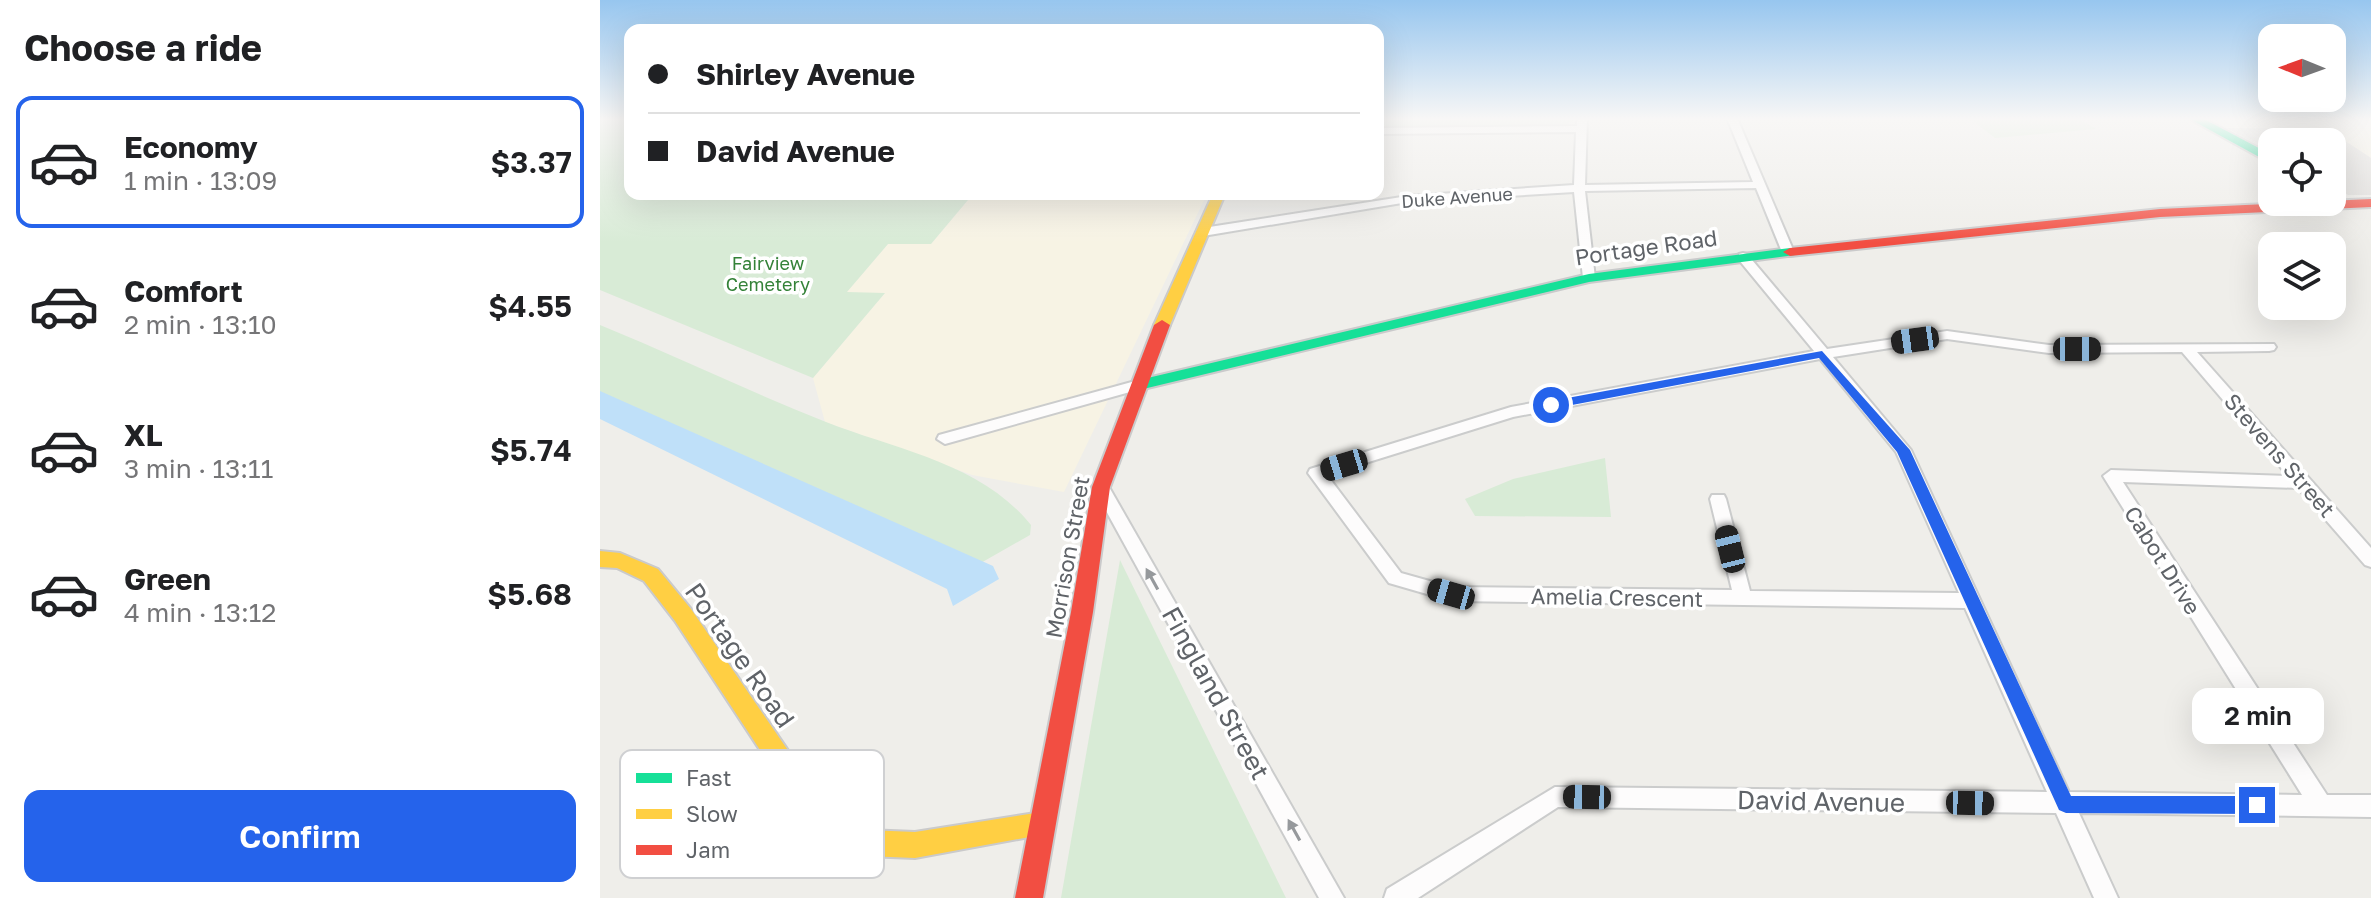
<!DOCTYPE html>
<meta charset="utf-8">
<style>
:root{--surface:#fff;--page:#f6f6f6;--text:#202124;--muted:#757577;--line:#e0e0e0;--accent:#2563eb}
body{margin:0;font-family:"Golos Text",sans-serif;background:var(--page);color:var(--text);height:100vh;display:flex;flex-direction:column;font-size:30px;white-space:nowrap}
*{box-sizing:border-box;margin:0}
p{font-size:26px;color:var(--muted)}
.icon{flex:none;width:44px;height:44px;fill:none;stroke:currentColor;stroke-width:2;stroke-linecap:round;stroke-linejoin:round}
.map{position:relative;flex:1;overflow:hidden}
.details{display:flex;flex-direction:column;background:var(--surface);width:600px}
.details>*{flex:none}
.top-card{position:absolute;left:24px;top:24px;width:760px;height:176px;border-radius:16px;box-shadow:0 8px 32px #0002;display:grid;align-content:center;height:176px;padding:0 24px;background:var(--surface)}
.needle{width:52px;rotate:271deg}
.controls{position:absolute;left:1658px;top:24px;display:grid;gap:16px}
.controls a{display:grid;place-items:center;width:88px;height:88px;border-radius:16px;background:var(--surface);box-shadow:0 8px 32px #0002;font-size:40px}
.end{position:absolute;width:36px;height:36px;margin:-18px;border:10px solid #2563eb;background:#fff;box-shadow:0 0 0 4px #fff}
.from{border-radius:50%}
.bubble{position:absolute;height:56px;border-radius:16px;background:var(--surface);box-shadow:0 8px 32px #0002;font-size:26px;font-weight:600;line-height:56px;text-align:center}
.car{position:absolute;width:24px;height:48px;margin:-24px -12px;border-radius:10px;box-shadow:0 0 6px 2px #0007;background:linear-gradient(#222 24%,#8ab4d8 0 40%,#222 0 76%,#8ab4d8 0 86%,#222 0)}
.top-card b{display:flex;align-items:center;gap:28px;height:76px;font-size:30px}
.top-card b+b{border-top:2px solid var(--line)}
.top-card i{width:20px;height:20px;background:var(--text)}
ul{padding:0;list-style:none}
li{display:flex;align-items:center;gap:24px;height:132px;margin:0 16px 12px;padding:0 8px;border:4px solid transparent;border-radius:16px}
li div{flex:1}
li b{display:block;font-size:30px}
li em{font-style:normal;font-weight:600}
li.current{border-color:var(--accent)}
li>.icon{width:72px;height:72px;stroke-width:1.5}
h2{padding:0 24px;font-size:36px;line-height:96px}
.action{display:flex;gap:16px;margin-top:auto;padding:16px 24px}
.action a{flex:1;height:92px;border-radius:16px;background:var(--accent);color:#fff;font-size:32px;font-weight:600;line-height:92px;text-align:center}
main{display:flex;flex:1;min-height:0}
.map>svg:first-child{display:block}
.commercial{fill:#f7f3e4}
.industrial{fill:#dfddda}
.green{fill:#d8ebd6}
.water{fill:#bfe0f9}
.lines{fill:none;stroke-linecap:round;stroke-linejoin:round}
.street-casing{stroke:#cbcccc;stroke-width:4}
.fast-casing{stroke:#cacacb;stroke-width:4}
.slow-casing{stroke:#cacacb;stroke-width:4}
.jam-casing{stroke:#cacacb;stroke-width:4}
.street{fill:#fdfcfc;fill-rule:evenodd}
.fast{fill:#16e098;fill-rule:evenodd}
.slow{fill:#ffcf43;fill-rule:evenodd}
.jam{fill:#f24e42;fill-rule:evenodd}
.oneway{fill:#96999c}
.route{fill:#2563eb}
.labels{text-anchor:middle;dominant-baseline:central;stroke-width:7;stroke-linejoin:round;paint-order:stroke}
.far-street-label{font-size:18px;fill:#5f6368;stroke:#fff}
.far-park-label{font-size:18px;fill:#348238;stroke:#fff}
.street-label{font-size:22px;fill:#5f6368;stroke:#fff}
.near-street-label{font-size:26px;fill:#5f6368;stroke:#fff}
.key{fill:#fff;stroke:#cfd0d2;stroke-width:2}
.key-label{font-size:22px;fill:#5f6368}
</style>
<main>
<section class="details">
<h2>Choose a ride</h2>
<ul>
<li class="current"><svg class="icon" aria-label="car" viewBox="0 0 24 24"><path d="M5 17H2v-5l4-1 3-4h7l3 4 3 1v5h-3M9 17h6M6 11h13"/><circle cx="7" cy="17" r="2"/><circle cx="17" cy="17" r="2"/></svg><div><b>Economy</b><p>1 min · 13:09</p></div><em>$3.37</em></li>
<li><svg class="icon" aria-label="car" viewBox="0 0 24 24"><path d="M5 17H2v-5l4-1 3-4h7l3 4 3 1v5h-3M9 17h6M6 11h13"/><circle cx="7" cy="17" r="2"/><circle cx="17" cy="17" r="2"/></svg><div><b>Comfort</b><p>2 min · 13:10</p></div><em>$4.55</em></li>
<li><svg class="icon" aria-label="car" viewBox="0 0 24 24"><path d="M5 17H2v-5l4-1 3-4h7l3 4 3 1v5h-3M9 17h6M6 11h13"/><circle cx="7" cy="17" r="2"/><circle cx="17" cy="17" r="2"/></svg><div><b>XL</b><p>3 min · 13:11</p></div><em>$5.74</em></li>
<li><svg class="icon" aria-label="car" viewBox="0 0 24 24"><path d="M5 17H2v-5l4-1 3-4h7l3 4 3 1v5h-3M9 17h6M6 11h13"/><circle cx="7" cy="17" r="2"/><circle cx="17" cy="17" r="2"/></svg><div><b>Green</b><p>4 min · 13:12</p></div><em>$5.68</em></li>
</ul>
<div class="action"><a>Confirm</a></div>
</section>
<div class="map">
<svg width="1771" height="898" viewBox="0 0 1771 898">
<rect width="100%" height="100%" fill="#efeeea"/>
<g class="commercial">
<polygon points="1607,118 1771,118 1771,158 1727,129 1627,128"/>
<polygon points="373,194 607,194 464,492 372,475 225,422 213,378 284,294 246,293 288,244 331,244"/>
</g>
<polygon class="industrial" points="1627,128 1727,129 1771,158 1771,195 1748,195 1732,186 1732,142 1672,142 1672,153"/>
<g class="green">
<polygon points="0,118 30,118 30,194 373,194 331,244 288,244 247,292 285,293 213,378 0,290"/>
<polygon points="778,118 978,118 968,124 778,127"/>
<polygon points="1369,118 1479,118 1496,129 1395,138"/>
<path d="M0,325c76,31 150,67 226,97 71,28 155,41 205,103l-1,10 -65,37 -365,-175z"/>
<polygon points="1005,458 1011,517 875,516 865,499 913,479"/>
<polygon points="520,560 686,898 461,898"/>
</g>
<polygon class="water" points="0,391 393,566 399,579 353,606 347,589 0,419"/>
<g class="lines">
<g class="street-casing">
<g id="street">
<polygon points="977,118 987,118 985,185 1153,182 1127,118 1137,118 1194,252 1188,256 1182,252 1156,188 985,191 995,278 989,282 983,278 974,192 808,202 603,236 597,232 603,228 808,196 974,185 976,132 778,134 778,128 977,126"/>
<path d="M1143,253l4,1 80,95 120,-18 102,14 225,-1 2,3 -2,3 -5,1 -72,1 174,196v19l-6,-2 -67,-77 -175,-6 204,313h44v22l-292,-4 39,85h-24l-38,-85 -498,-6 -140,91h-34l3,-9 168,-102 492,5 -82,-184 -514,-7 -62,-18 -81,-110 2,-4 201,-62 303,-56 -75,-91v-6zM1347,339l102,14 133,-1 106,124 -177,-6 -8,6 199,319 -233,-3 -158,-342 -78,-93zM1220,359l76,93 63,141 -209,-2 -24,-92 -2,-4h-12l-2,4 22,91 -281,-3 -50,-14 -74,-98 186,-58z"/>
<polygon points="539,380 544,382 546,385 544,388 345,444 337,439 339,435"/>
<polygon points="501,481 509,487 744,898 719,898 493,487"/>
</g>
</g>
<g class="fast-casing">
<g id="fast">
<polygon points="1588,118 1602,118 1672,155 1672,164"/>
<polygon points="1190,248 1197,252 1195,255 989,282 539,390 531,385 539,380 989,274"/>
</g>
</g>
<g class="slow-casing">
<g id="slow">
<polygon points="613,194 625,194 570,325 562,330 557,328 554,325"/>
<polygon points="0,551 20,553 58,569 91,609 209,781 236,812 254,827 266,830 315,832 442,812 451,815 455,824 451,833 315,858 266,856 238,846 218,830 191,797 75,621 44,581 17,568 0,567"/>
</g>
</g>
<g class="jam-casing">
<g id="jam">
<polygon points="1771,199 1771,207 1560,217 1190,256 1183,252 1190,248 1560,209"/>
<polygon points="562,320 570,325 510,487 493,612 443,898 415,898 471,612 492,487 554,325"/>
</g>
</g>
<use href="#street" class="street"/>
<use href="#fast" class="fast"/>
<use href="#slow" class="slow"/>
<use href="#jam" class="jam"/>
</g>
<defs><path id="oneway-solid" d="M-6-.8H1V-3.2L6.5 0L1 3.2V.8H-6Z" transform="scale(2)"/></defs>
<g class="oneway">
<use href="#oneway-solid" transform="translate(552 579) rotate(-119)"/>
<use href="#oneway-solid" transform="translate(694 830) rotate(-119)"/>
</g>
<linearGradient id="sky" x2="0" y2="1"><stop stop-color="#97c6ef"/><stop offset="0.49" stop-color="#f8f7f6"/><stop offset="1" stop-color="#f8f7f6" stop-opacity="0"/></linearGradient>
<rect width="1771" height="243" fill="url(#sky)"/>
<polygon class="route" points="1222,351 1310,450 1471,796 1657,796 1664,799 1667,805 1664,811 1657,814 1466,813 1459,810 1297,452 1219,358 951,409 945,405 951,401"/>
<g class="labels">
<g class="far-street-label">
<text transform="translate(857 197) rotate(-4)">Duke Avenue</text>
</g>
<g class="far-park-label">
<text x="168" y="263">Fairview<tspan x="168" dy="21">Cemetery</tspan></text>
</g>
<g class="street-label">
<text transform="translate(1046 247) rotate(-8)">Portage Road</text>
<text transform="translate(1680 455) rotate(49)">Stevens Street</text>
<text transform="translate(467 557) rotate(-80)">Morrison Street</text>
<text transform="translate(1563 560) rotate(58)">Cabot Drive</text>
<text transform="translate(1017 597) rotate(1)">Amelia Crescent</text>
</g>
<g class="near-street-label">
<text transform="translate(140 655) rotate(55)">Portage Road</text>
<text transform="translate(616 693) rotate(61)">Fingland Street</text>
<text transform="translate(1221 801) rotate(1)">David Avenue</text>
</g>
</g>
<rect x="20" y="750" width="264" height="128" rx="12" class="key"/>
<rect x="36" y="773" width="36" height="10" fill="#16e098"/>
<rect x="36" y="809" width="36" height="10" fill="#ffcf43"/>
<rect x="36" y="845" width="36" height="10" fill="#f24e42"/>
<g class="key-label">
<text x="86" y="786">Fast</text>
<text x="86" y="822">Slow</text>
<text x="86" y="858">Jam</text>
</g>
</svg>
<div class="controls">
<a><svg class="needle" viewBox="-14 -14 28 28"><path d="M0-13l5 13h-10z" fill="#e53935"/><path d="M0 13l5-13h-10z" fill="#757577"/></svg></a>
<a><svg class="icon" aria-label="locate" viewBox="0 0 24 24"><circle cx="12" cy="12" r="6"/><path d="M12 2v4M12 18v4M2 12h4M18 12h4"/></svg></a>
<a><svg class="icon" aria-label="layers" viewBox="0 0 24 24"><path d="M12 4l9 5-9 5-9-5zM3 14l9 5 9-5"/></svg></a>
</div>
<i class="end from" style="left:951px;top:405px"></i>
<i class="end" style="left:1657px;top:805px"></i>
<div class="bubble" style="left:1592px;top:688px;width:132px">2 min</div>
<i class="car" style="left:1315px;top:340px;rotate:262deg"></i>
<i class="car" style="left:1477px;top:349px;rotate:90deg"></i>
<i class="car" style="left:744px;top:465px;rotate:253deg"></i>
<i class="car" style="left:1130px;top:549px;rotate:346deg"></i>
<i class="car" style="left:851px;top:594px;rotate:286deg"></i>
<i class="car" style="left:987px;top:797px;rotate:271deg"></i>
<i class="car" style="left:1370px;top:803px;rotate:91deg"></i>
<div class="top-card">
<b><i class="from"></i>Shirley Avenue</b>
<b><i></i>David Avenue</b>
</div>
</div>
</main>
